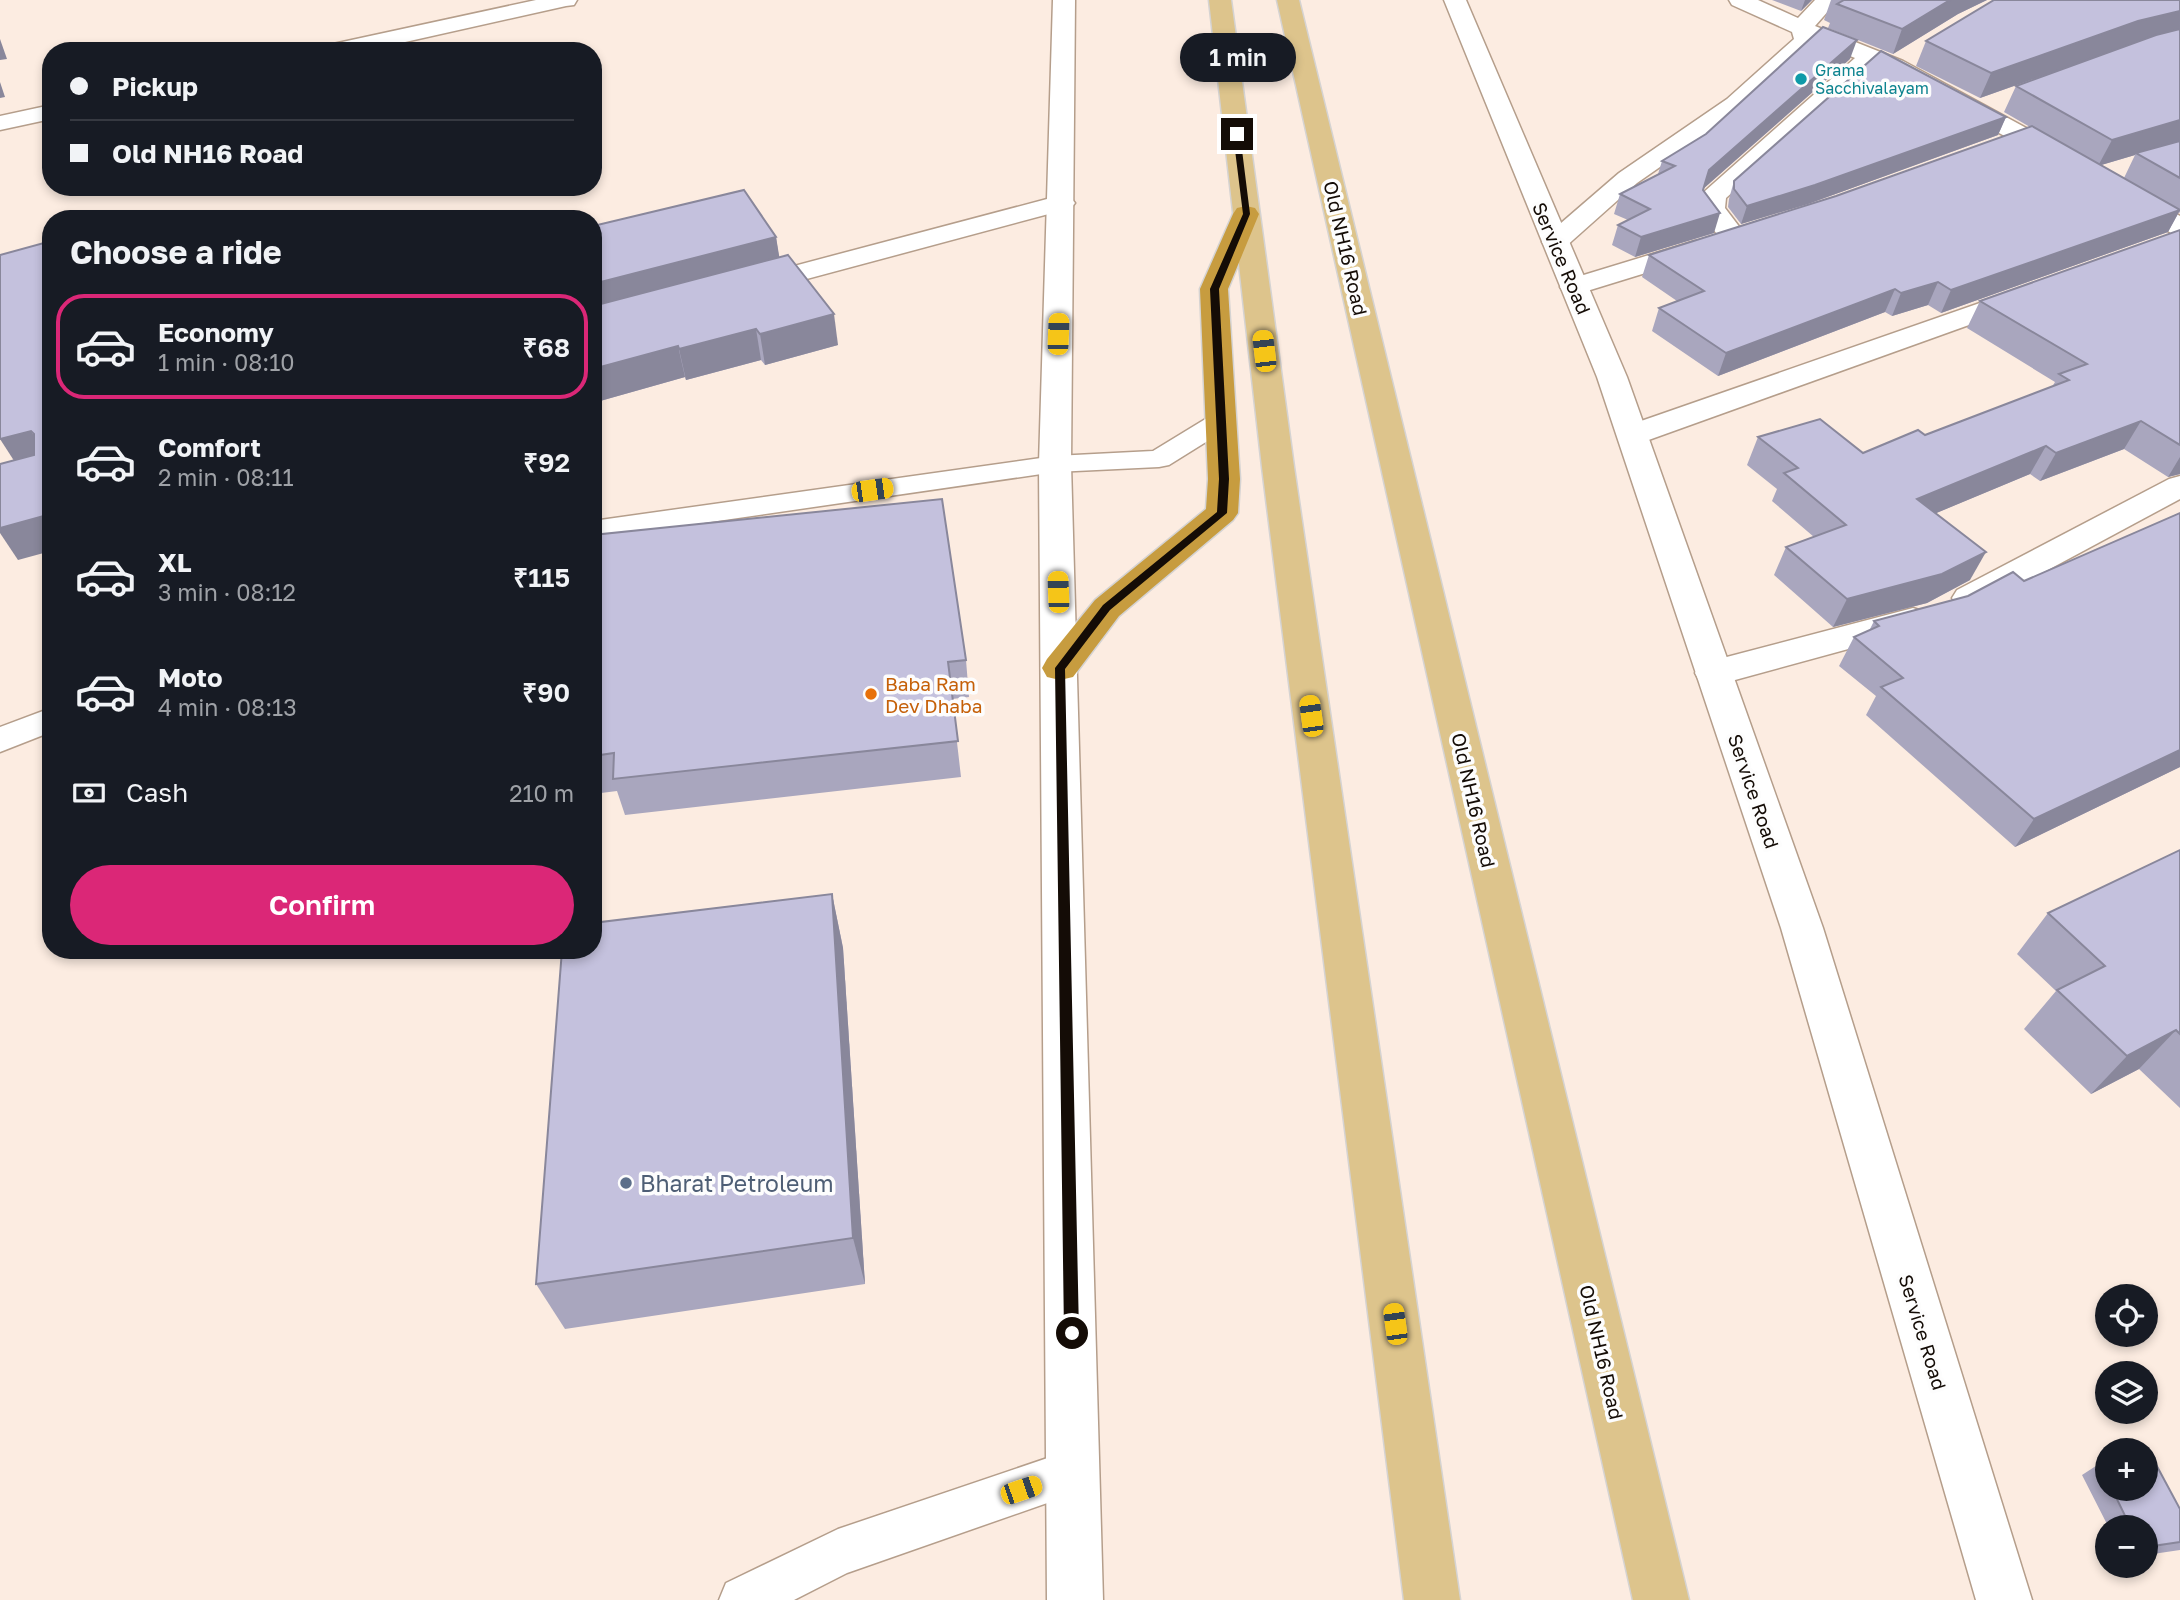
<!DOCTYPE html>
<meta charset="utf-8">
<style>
:root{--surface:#171b24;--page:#20242c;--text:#f1f3f6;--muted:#9ea1a6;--line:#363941;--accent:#db2777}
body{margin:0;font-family:"Golos Text",sans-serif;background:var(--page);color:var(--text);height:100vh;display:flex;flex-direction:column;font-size:26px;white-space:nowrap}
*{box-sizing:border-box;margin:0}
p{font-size:23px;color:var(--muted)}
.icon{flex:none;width:38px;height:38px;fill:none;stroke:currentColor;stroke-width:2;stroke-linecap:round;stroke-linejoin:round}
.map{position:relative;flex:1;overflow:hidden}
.details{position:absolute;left:42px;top:210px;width:560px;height:749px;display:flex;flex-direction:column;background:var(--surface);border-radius:28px;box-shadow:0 4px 10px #0003}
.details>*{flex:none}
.guide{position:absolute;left:42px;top:42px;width:560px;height:154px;border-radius:28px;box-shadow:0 4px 10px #0003;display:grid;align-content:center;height:154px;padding:0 28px;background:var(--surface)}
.tools{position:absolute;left:2095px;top:1284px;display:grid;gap:14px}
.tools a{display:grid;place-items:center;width:63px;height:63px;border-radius:50%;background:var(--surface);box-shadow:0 4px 10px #0003;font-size:35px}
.end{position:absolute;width:32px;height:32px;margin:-16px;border:9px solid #140c06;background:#fff;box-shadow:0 0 0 4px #fff}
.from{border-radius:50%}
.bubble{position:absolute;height:49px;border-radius:24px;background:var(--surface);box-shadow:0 4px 10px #0003;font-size:23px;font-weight:600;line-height:49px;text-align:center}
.car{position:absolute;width:21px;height:42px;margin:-21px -10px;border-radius:9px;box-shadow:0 0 5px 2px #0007;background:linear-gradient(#f5c518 24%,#345 0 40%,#f5c518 0 76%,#345 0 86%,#f5c518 0)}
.guide b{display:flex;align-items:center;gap:24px;height:66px;font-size:26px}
.guide b+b{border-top:2px solid var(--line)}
.guide i{width:18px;height:18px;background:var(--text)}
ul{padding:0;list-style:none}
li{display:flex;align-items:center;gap:21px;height:105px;margin:0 14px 10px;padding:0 14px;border:4px solid transparent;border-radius:28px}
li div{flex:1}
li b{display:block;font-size:26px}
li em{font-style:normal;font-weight:600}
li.on{border-color:var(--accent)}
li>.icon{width:63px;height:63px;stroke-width:1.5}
h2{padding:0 28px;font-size:32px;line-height:84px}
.pay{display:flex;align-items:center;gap:18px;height:77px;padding:0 28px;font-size:26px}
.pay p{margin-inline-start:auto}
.action{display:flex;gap:14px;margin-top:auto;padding:14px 28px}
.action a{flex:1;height:80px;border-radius:42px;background:var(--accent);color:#fff;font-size:28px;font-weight:600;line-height:80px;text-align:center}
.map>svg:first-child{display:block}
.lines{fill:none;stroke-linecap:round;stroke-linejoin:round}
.lane-casing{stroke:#b59e8b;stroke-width:3}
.street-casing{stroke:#b59e8b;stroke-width:3}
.secondary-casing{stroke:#b59e8b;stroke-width:3}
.primary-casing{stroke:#d5d3d2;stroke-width:3}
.highway-casing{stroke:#d5d3d2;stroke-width:3}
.lane{fill:#fff;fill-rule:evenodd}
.street{fill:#fff;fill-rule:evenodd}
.secondary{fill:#fff;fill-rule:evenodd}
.primary{fill:#ddc48c;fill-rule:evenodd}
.highway{fill:#c79c3f;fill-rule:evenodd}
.wall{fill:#a9a6be;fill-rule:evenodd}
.shaded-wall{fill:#89879b}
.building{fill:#c4c1dd;stroke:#89879b;stroke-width:2}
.route{fill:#140c06}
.culture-dot{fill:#0f9aa8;stroke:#fdfdfd;stroke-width:2.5}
.food-dot{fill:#e8710a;stroke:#fdfdfd;stroke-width:2.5}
.service-dot{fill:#5c6f8a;stroke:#fdfdfd;stroke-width:2.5}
.labels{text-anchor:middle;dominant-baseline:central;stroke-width:7;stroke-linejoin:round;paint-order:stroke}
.far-culture-label{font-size:16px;fill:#0d838f;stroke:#fdfdfd;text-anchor:start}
.street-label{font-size:19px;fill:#140c06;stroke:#fdfdfd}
.food-label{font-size:19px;fill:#c56008;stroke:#fdfdfd;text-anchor:start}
.near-service-label{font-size:23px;fill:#4e5e75;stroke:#fdfdfd;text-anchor:start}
</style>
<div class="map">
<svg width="2180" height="1600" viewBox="0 0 2180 1600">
<rect width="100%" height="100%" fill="#fcece1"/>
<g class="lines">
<g class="lane-casing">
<g id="lane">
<polygon points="1221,413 1230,415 1234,421 1230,427 1169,465 1159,467 1055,472 593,539 593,521 1055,456 1153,451 1212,415"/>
<polygon points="51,708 51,732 0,752 0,727"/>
<polygon points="1074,1449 1090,1456 1097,1472 1090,1488 847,1573 794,1600 719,1600 726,1583 838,1529"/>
</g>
</g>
<g class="street-casing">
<g id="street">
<polygon points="536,0 577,0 574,5 566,6 365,51 322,51 325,46 333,44"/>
<path d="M1729,0h29l40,18 17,-18h23l-23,26 88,35 169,92 3,5 -3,5 -9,2 -9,-2 -180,-98 -148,133 -1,10 22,29 -4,6c-23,5 -32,-18 -44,-35l6,-17 150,-133 -39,-16 -73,67 -106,74 -73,65 -9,2 -9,-2 -4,-6 4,-6 73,-63 108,-74 67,-60 -2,-7 -60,-27z"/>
<polygon points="51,105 51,119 0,130 0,116"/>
<polygon points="2128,188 2137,191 2180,216 2180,235 2171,233 2119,201 2115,196 2119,191"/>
<polygon points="1062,195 1071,198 1075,203 1071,208 751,294 741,292 737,286 741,280"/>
<polygon points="1695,241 1704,243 1708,249 1704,255 1574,295 1564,293 1560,287 1564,281"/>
<polygon points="2023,288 2033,290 2037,296 2033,302 1643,442 1632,444 1621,442 1617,435 1621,428"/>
<polygon points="2180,476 2180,499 1981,606 1969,609 1957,606 1952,598 1957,590 2169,479"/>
<polygon points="1913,608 1925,612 1930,620 1925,628 1713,686 1700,682 1695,673 1700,664"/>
</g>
</g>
<g class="secondary-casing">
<g id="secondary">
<polygon points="1053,0 1075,0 1071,464 1103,1600 1047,1600 1039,464"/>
<polygon points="1444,0 1466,0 1627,377 1823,928 2032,1600 1976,1600 1781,928 1597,377"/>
</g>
</g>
<g class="primary-casing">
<g id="primary">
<polygon points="1209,0 1231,0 1294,467 1460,1600 1404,1600 1262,467"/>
<polygon points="1277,0 1299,0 1689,1600 1633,1600"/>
</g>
</g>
<g class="highway-casing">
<polygon id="highway" points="1246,206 1255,208 1259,214 1228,289 1240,479 1238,513 1233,520 1119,616 1073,677 1060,680 1047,677 1042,668 1047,659 1095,600 1206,509 1208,479 1200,289 1233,214 1237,208"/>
</g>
<use href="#lane" class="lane"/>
<use href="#street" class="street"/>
<use href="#secondary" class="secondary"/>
<use href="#primary" class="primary"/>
<use href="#highway" class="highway"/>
</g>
<g class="wall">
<polygon points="1772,0 1812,0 1801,11"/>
<polygon points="1831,0 1987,0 1958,14 1893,54 1828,28 1830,23 1824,20"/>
<path d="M2180,0v213l-1,-1 -11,20 -227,81 -13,-8 -36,11 -7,-4 -167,64 -66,-45 7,-23 18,-7 -35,-24 7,-22 187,-59 194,-69 -26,-15 12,-26 117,-42 -153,54 -64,-32 10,-25zM2135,155l-11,23 -23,-13z"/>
<polygon points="1850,59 1703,189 1714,233 1635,257 1612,245 1618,225 1628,220 1614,214 1620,194 1658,174 1662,161"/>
<polygon points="2006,117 1998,135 1808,204 1741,224 1728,207 1729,199 1734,181"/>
<polygon points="2180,230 2180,474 2168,477 2124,449 2040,481 2030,474 1936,513 1970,580 1927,603 1833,627 1774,575 1786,547 1814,537 1772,501 1777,489 1747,465 1758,437 1863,453 1925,435 2052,387 2055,382 1967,328 1980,301"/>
<polygon points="776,237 779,258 838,345 765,365 761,360 686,380 685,377 593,403"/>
<polygon points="593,535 966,660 969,697 952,699 961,777 625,815 617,791 593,794"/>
<polygon points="2024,581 2180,767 2015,847 1866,715 1876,696 1839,666 1854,637 1869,631 1874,621"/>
<polygon points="2180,850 2180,1108 2139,1069 2091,1094 2024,1029 2056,991 2017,954 2048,913"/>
<polygon points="832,894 843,948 865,1284 565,1329 536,1284"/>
<polygon points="2107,1463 2107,1489 2146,1489 2180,1509 2180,1550 2146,1555 2146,1528 2109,1528 2082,1475 2099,1464"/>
</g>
<g class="shaded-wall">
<polygon points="1805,0 1812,0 1801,11"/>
<polygon points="1950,0 1987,0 1958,14 1893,54 1902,29"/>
<polygon points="2180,11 2180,32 2126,46 1980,98 1991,73 2138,21"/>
<polygon points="0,39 7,59 0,60"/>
<polygon points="1857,40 1850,59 1703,189 1709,170"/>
<polygon points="0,82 5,97 0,98"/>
<polygon points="2006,117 1998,135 1808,204 1741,224 1747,206"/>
<polygon points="2180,120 2180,141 2136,153 2135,155 2098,166 2112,140"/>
<polygon points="2180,210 2168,232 1941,313 1951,290"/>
<polygon points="1720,213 1714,233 1635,257 1641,237"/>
<polygon points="776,237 781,267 593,317 593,284"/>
<polygon points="1938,282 1928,305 1892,316 1901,293"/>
<polygon points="1895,289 1885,312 1718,376 1726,353"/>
<polygon points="834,314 838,345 765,365 760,334"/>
<polygon points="756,329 761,360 686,380 679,349"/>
<polygon points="678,346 685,377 593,403 593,369"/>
<polygon points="2141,421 2124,449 2040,481 2056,453"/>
<polygon points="31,431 50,462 20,470 0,439"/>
<polygon points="2046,446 2030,474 1903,527 1917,499"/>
<polygon points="2180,457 2180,474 2168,477"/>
<polygon points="51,514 51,551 18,560 0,533 0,528"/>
<polygon points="1986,552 1970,580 1927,603 1833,627 1847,599"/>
<polygon points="2180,750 2180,767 2015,847 2034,819"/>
<polygon points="832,894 843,948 865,1284 853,1238"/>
<polygon points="2176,1030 2139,1069 2091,1094 2127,1056"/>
</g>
<g class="building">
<polygon points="1844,0 1950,0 1902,29 1837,4"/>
<polygon points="1994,0 2180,0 2180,11 2138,21 1991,73 1926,41"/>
<polygon points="1823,27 1857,40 1709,170 1703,190 1720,213 1641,237 1618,225 1650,209 1620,194 1675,166 1662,161 1706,134"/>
<polygon points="2180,29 2180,120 2112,140 2016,86 2156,35"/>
<polygon points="1881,51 2006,117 1815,185 1747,206 1734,189 1734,181"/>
<polygon points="2032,126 2180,210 1951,290 1938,282 1901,293 1895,289 1726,353 1659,308 1704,291 1649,255 1836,196"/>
<polygon points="2180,141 2180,178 2136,153"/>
<polygon points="744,190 776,237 593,284 593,226"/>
<polygon points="2180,230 2180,445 2141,421 2056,453 2046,446 1917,499 1986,552 1942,574 1847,599 1786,547 1846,525 1784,473 1798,468 1758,437 1820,419 1863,453 1918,430 1925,435 2069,380 2059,374 2087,364 1980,301"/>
<polygon points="51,241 51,514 0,528 0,464 34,455 34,434 31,431 0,439 0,255"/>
<polygon points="788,255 834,314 760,334 756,329 679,349 678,346 593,369 593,306"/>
<polygon points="942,499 966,660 948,662 958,741 613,779 614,753 593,756 593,535"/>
<polygon points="2180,513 2180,750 2034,819 1881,687 1903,678 1854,637 1879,626 1874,621 1968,596 2013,572 2024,581"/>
<polygon points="2180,850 2180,1034 2176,1030 2127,1056 2057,990 2105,966 2048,913"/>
<polygon points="832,894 853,1238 536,1284 562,950 593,950 593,923"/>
<polygon points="2152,1457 2180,1509 2180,1542 2146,1547 2146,1528 2131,1528 2112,1489 2146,1489 2146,1458"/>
<polygon points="2107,1463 2107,1480 2099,1464"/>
</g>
<polygon class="route" points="1237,131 1240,134 1250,214 1219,289 1229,479 1227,513 1110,610 1065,669 1079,1333 1077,1338 1072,1340 1066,1338 1064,1333 1055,668 1103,605 1217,512 1219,479 1210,289 1243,214 1233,134"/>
<circle class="culture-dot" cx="1801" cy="79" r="7"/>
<circle class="food-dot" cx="871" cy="694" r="7"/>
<circle class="service-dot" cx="626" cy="1183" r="7"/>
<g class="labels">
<g class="far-culture-label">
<text x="1815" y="70">Grama<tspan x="1815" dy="18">Sacchivalayam</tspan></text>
</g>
<g class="street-label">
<text transform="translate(1346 248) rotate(77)">Old NH16 Road</text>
<text transform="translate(1562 258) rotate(67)">Service Road</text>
<text transform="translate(1754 791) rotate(71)">Service Road</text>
<text transform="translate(1474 800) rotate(77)">Old NH16 Road</text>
<text transform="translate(1923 1332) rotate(73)">Service Road</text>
<text transform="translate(1602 1352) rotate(77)">Old NH16 Road</text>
</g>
<g class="food-label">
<text x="885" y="683">Baba Ram<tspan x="885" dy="22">Dev Dhaba</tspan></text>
</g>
<g class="near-service-label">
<text x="640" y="1183">Bharat Petroleum</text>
</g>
</g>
</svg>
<div class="tools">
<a><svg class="icon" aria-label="locate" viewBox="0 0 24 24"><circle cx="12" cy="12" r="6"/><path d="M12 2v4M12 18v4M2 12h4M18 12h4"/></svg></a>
<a><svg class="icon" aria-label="layers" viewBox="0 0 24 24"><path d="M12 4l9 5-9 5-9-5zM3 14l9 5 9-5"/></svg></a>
<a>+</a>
<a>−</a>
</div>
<i class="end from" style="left:1072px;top:1333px"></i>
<i class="end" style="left:1237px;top:134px"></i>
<div class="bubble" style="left:1180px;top:33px;width:116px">1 min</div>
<i class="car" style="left:1058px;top:334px;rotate:2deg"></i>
<i class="car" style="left:1264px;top:351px;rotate:353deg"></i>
<i class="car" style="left:872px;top:490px;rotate:82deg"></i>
<i class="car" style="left:1058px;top:592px;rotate:358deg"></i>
<i class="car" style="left:1311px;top:716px;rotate:352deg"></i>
<i class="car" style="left:1395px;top:1324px;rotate:352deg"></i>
<i class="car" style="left:1021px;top:1490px;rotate:71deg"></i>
<div class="guide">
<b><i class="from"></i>Pickup</b>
<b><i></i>Old NH16 Road</b>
</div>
<section class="details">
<h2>Choose a ride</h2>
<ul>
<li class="on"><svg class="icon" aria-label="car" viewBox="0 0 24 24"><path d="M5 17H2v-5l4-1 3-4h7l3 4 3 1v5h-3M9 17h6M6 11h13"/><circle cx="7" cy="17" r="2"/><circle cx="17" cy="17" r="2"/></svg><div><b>Economy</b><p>1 min · 08:10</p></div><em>₹68</em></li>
<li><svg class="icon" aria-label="car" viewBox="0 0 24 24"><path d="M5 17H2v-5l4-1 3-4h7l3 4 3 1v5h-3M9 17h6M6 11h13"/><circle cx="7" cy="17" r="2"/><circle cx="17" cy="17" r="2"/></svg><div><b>Comfort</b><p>2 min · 08:11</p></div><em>₹92</em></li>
<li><svg class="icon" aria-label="car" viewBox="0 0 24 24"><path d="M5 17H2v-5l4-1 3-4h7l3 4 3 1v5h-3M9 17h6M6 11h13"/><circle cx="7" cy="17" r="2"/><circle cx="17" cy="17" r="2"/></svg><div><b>XL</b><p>3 min · 08:12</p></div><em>₹115</em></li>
<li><svg class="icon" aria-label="car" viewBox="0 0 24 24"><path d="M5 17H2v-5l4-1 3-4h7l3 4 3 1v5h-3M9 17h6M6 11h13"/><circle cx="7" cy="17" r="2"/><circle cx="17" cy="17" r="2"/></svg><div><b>Moto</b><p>4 min · 08:13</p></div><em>₹90</em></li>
</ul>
<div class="pay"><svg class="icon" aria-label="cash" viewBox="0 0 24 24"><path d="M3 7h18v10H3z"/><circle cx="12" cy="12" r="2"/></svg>Cash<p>210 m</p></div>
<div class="action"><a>Confirm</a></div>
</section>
</div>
